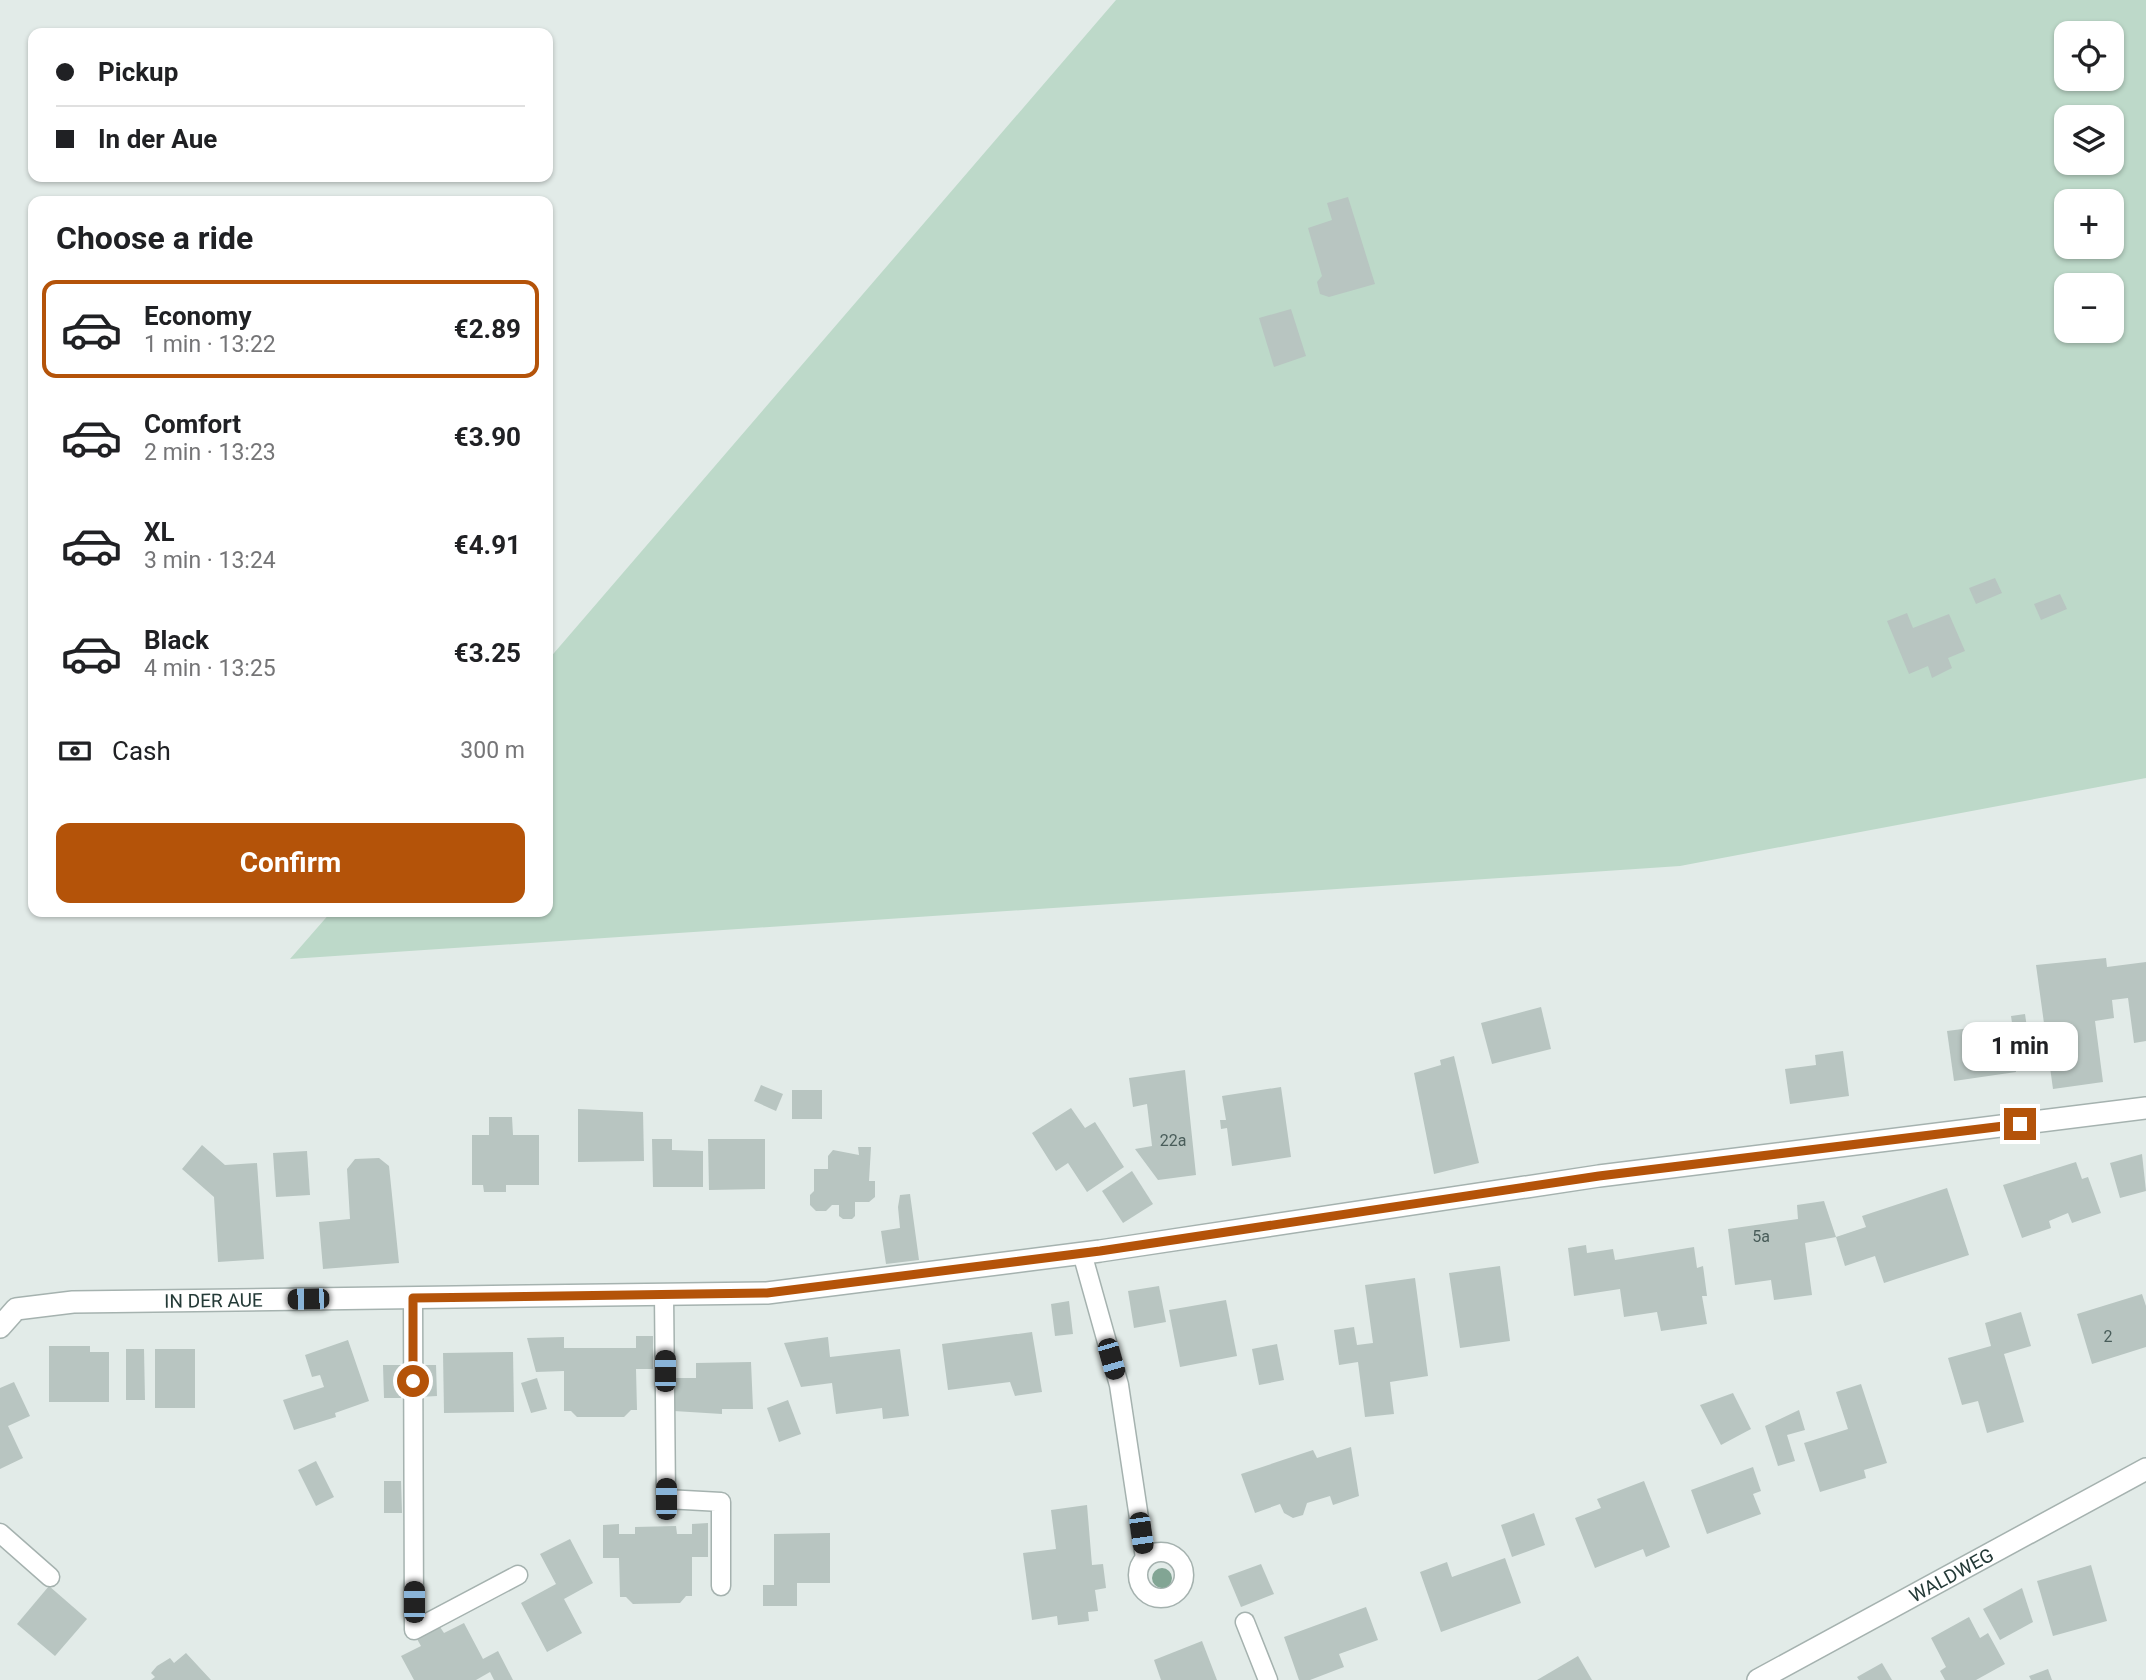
<!DOCTYPE html>
<meta charset="utf-8">
<style>
:root{--surface:#fff;--page:#f6f6f6;--text:#202124;--muted:#757577;--line:#e0e0e0;--accent:#b45309}
body{margin:0;font-family:Roboto,sans-serif;background:var(--page);color:var(--text);height:100vh;display:flex;flex-direction:column;font-size:26px;white-space:nowrap}
*{box-sizing:border-box;margin:0}
p{font-size:23px;color:var(--muted)}
.icon{flex:none;width:38px;height:38px;fill:none;stroke:currentColor;stroke-width:2;stroke-linecap:round;stroke-linejoin:round}
.map{position:relative;flex:1;overflow:hidden}
.sheet{position:absolute;left:28px;top:196px;width:525px;height:721px;display:flex;flex-direction:column;background:var(--surface);border-radius:14px;box-shadow:0 2px 5px #0004}
.sheet>*{flex:none}
.banner{position:absolute;left:28px;top:28px;width:525px;height:154px;border-radius:14px;box-shadow:0 2px 5px #0004;display:grid;align-content:center;height:154px;padding:0 28px;background:var(--surface)}
.tools{position:absolute;left:2054px;top:21px;display:grid;gap:14px}
.tools a{display:grid;place-items:center;width:70px;height:70px;border-radius:14px;background:var(--surface);box-shadow:0 2px 5px #0004;font-size:35px}
.end{position:absolute;width:32px;height:32px;margin:-16px;border:9px solid #b45309;background:#fff;box-shadow:0 0 0 4px #fff}
.from{border-radius:50%}
.bubble{position:absolute;height:49px;border-radius:14px;background:var(--surface);box-shadow:0 2px 5px #0004;font-size:23px;font-weight:700;line-height:49px;text-align:center}
.car{position:absolute;width:21px;height:42px;margin:-21px -10px;border-radius:9px;box-shadow:0 0 5px 2px #0007;background:linear-gradient(#222 24%,#8ab4d8 0 40%,#222 0 76%,#8ab4d8 0 86%,#222 0)}
.banner b{display:flex;align-items:center;gap:24px;height:66px;font-size:26px}
.banner b+b{border-top:2px solid var(--line)}
.banner i{width:18px;height:18px;background:var(--text)}
ul{padding:0;list-style:none}
li{display:flex;align-items:center;gap:21px;height:98px;margin:0 14px 10px;padding:0 14px;border:4px solid transparent;border-radius:14px}
li div{flex:1}
li b{display:block;font-size:26px}
li em{font-style:normal;font-weight:700}
li.active{border-color:var(--accent)}
li>.icon{width:63px;height:63px;stroke-width:1.5}
h2{padding:0 28px;font-size:32px;line-height:84px}
.pay{display:flex;align-items:center;gap:18px;height:77px;padding:0 28px;font-size:26px}
.pay p{margin-inline-start:auto}
.action{display:flex;gap:14px;margin-top:auto;padding:14px 28px}
.action a{flex:1;height:80px;border-radius:14px;background:var(--accent);color:#fff;font-size:28px;font-weight:700;line-height:80px;text-align:center}
.map>svg:first-child{display:block}
.green{fill:#bdd9c9;fill-rule:evenodd}
.building{fill:#b8c5c1}
.lines{fill:none;stroke-linecap:round;stroke-linejoin:round}
.service-casing{stroke:#a5b2af;stroke-width:21}
.minor-casing{stroke:#a5b2af;stroke-width:24}
.service{stroke:#fff;stroke-width:18}
.minor{stroke:#fff;stroke-width:21}
.tree{fill:#82a594}
.route{stroke:#b45309;stroke-width:9}
.labels{text-anchor:middle;dominant-baseline:central;stroke-width:7;stroke-linejoin:round;paint-order:stroke}
.number-label{font-size:16px;fill:#495d5a}
.street-label{font-size:19px;fill:#243a37;stroke:#f2f8f6}
</style>
<div class="map">
<svg width="2146" height="1680" viewBox="0 0 2146 1680">
<rect width="100%" height="100%" fill="#e2ebe8"/>
<path class="green" d="M1116,0h1030v778l-466,88 -1390,93 41,-47h217v-252zM2067,33h45v46h-45zM2067,117h45v46h-45zM2067,201h45v46h-45zM2067,285h45v46h-45z"/>
<g class="building">
<polygon points="1348,197 1375,284 1329,297 1320,294 1317,282 1322,276 1308,228 1332,220 1327,203"/>
<polygon points="1291,309 1306,356 1274,367 1259,318"/>
<polygon points="1995,578 2002,593 1976,604 1969,588"/>
<polygon points="2060,594 2067,609 2041,620 2034,604"/>
<polygon points="1907,613 1913,628 1949,614 1965,651 1948,658 1952,668 1932,678 1928,666 1909,674 1887,621"/>
<polygon points="2106,958 2107,967 2146,962 2146,1041 2134,1043 2128,998 2112,1000 2114,1018 2095,1021 2103,1082 2053,1089 2036,965"/>
<polygon points="1541,1007 1551,1049 1492,1064 1481,1023"/>
<polygon points="2025,1014 2033,1069 2019,1070 2011,1016"/>
<polygon points="2009,1023 2016,1072 1954,1081 1947,1031"/>
<polygon points="1843,1051 1849,1096 1790,1104 1785,1069 1816,1065 1815,1055"/>
<polygon points="1454,1056 1479,1163 1434,1174 1414,1073 1441,1065 1440,1060"/>
<polygon points="1185,1070 1196,1175 1158,1180 1135,1149 1152,1146 1147,1104 1133,1107 1129,1078"/>
<polygon points="761,1085 783,1094 776,1111 754,1101"/>
<polygon points="1281,1087 1291,1157 1232,1166 1227,1128 1221,1129 1220,1120 1226,1120 1222,1096"/>
<rect x="792" y="1090" width="30" height="29"/>
<polygon points="1071,1108 1085,1128 1095,1122 1124,1167 1087,1192 1068,1163 1056,1171 1032,1133"/>
<polygon points="578,1109 643,1112 644,1161 578,1162"/>
<polygon points="489,1117 512,1117 513,1135 539,1135 539,1185 506,1185 506,1192 484,1192 483,1185 472,1185 472,1135 489,1135"/>
<polygon points="652,1139 672,1139 672,1150 703,1151 703,1187 653,1187"/>
<polygon points="708,1139 765,1139 765,1189 709,1190"/>
<polygon points="202,1145 225,1165 257,1163 264,1259 218,1262 214,1197 182,1169"/>
<polygon points="858,1147 871,1147 869,1181 875,1181 875,1197 869,1202 855,1202 855,1216 852,1219 843,1219 839,1216 839,1205 832,1205 826,1211 816,1211 810,1205 810,1195 814,1191 814,1169 828,1169 828,1156 833,1150 859,1155"/>
<polygon points="307,1151 310,1195 276,1197 273,1153"/>
<polygon points="2142,1154 2146,1191 2120,1198 2110,1163"/>
<polygon points="379,1158 389,1166 399,1263 323,1269 319,1222 350,1219 347,1169 355,1159"/>
<polygon points="2076,1162 2082,1179 2088,1177 2101,1213 2072,1223 2068,1213 2049,1221 2051,1228 2022,1238 2003,1185"/>
<polygon points="1132,1171 1153,1204 1123,1223 1102,1191"/>
<polygon points="1947,1188 1969,1255 1884,1283 1875,1256 1845,1266 1836,1237 1866,1227 1862,1216"/>
<polygon points="910,1194 919,1260 886,1264 881,1231 900,1228 898,1207 900,1195"/>
<polygon points="1824,1201 1836,1237 1805,1243 1812,1295 1774,1300 1771,1280 1735,1285 1728,1229 1798,1219 1797,1205"/>
<polygon points="1586,1245 1587,1253 1613,1249 1615,1260 1694,1247 1697,1268 1703,1266 1707,1296 1702,1296 1707,1324 1661,1331 1657,1312 1624,1317 1620,1289 1574,1296 1568,1248"/>
<polygon points="1500,1266 1510,1341 1460,1348 1449,1273"/>
<polygon points="1415,1278 1428,1376 1390,1382 1394,1414 1365,1417 1358,1362 1339,1365 1334,1330 1354,1327 1357,1345 1373,1343 1365,1285"/>
<polygon points="1159,1286 1166,1322 1134,1328 1128,1291"/>
<polygon points="2142,1294 2146,1306 2146,1347 2092,1364 2077,1314"/>
<polygon points="1226,1300 1237,1356 1180,1367 1169,1310"/>
<polygon points="1069,1301 1073,1334 1055,1336 1051,1304"/>
<polygon points="2021,1312 2031,1346 2004,1354 2024,1422 1987,1433 1978,1401 1962,1405 1948,1358 1991,1346 1985,1323"/>
<polygon points="1032,1332 1042,1392 1015,1396 1010,1382 948,1390 942,1344"/>
<polygon points="636,1336 653,1336 653,1369 636,1369 637,1410 631,1410 624,1417 577,1417 571,1411 564,1411 564,1371 536,1372 527,1338 564,1337 564,1348 636,1348"/>
<polygon points="828,1337 830,1357 900,1349 909,1416 883,1419 882,1408 836,1414 832,1383 801,1387 784,1343"/>
<polygon points="348,1340 369,1401 335,1413 336,1417 294,1430 283,1400 324,1387 320,1375 312,1377 305,1355"/>
<polygon points="1277,1344 1284,1380 1259,1385 1252,1349"/>
<polygon points="49,1346 90,1346 90,1352 109,1352 109,1402 49,1402"/>
<polygon points="126,1349 144,1349 145,1400 126,1400"/>
<rect x="155" y="1349" width="40" height="59"/>
<polygon points="513,1352 514,1412 444,1413 443,1353"/>
<polygon points="751,1362 753,1409 722,1409 722,1414 674,1411 673,1378 696,1378 696,1363"/>
<polygon points="383,1365 401,1365 401,1398 384,1398"/>
<polygon points="419,1365 436,1365 437,1396 419,1397"/>
<polygon points="537,1378 547,1409 531,1413 521,1383"/>
<polygon points="14,1382 30,1416 8,1426 23,1458 0,1469 0,1388"/>
<polygon points="1861,1384 1887,1463 1864,1470 1866,1478 1820,1492 1804,1443 1848,1429 1836,1392"/>
<polygon points="1733,1393 1751,1429 1721,1445 1700,1405"/>
<polygon points="788,1400 801,1434 779,1442 767,1408"/>
<polygon points="1799,1410 1805,1430 1787,1435 1795,1461 1778,1466 1765,1426"/>
<polygon points="1351,1447 1359,1496 1333,1505 1330,1496 1307,1503 1303,1515 1293,1518 1284,1513 1280,1504 1255,1513 1241,1474 1313,1450 1317,1458"/>
<polygon points="316,1461 334,1497 316,1506 298,1470"/>
<polygon points="1753,1467 1761,1491 1753,1494 1761,1514 1707,1534 1691,1490"/>
<polygon points="384,1481 401,1481 402,1513 384,1513"/>
<polygon points="1644,1481 1670,1547 1646,1557 1643,1549 1595,1568 1575,1518 1601,1508 1597,1499"/>
<polygon points="1087,1505 1092,1565 1103,1564 1106,1588 1095,1590 1098,1611 1088,1612 1089,1621 1058,1625 1057,1616 1032,1620 1023,1553 1056,1549 1051,1510"/>
<polygon points="1534,1513 1545,1545 1512,1557 1501,1525"/>
<polygon points="708,1523 708,1557 692,1557 692,1596 686,1596 680,1603 633,1604 626,1597 620,1597 619,1558 603,1558 603,1525 619,1524 619,1534 635,1534 635,1527 676,1526 677,1534 692,1534 692,1524"/>
<polygon points="830,1533 830,1583 797,1583 797,1606 763,1606 763,1585 774,1585 774,1534"/>
<polygon points="570,1539 593,1583 564,1599 582,1633 547,1652 521,1603 556,1584 540,1554"/>
<polygon points="1505,1558 1521,1603 1441,1632 1420,1572 1447,1562 1452,1577"/>
<polygon points="1261,1564 1274,1594 1241,1607 1228,1576"/>
<polygon points="2091,1565 2107,1621 2053,1636 2037,1581"/>
<polygon points="49,1586 87,1619 55,1656 17,1624"/>
<polygon points="2022,1588 2033,1622 2000,1640 1983,1609"/>
<polygon points="1366,1607 1378,1640 1339,1654 1344,1667 1310,1680 1299,1680 1284,1637"/>
<polygon points="1969,1617 1980,1638 1988,1633 2005,1664 1976,1680 1945,1680 1940,1671 1946,1667 1931,1638"/>
<polygon points="464,1623 483,1659 498,1651 513,1680 494,1680 490,1672 476,1680 414,1680 401,1656 421,1646 417,1639 440,1627 444,1633"/>
<polygon points="1202,1641 1217,1680 1161,1680 1154,1660"/>
<polygon points="186,1653 211,1680 151,1680 155,1677 151,1673 157,1666 170,1658 174,1663"/>
<polygon points="1578,1656 1592,1680 1537,1680"/>
<polygon points="1882,1663 1892,1680 1859,1680 1857,1677"/>
<polygon points="2048,1669 2052,1680 2031,1680 2029,1676"/>
</g>
<g class="lines">
<g class="service-casing">
<g id="service">
<polyline points="1082,1253 1119,1385 1145,1558"/>
<polyline points="664,1294 666,1499 721,1502 721,1586"/>
<polyline points="413,1298 414,1630 518,1575"/>
<polyline points="0,1533 50,1577"/>
<circle cx="1161" cy="1575" r="23"/>
<polyline points="1245,1622 1268,1680"/>
</g>
</g>
<g class="minor-casing">
<g id="minor">
<path id="s1" d="M0,1327l16,-18 57,-7 694,-9 333,-42 499,-75 547,-68"/>
<path id="s2" d="M1758,1680l388,-211"/>
</g>
</g>
<use href="#service" class="service"/>
<use href="#minor" class="minor"/>
</g>
<circle class="tree" cx="1162" cy="1578" r="10"/>
<g class="lines">
<polyline class="route" points="413,1381 413,1298 767,1293 1100,1251 1599,1176 2020,1124"/>
</g>
<g class="labels">
<g class="number-label">
<text x="1173" y="1140">22a</text>
<text x="1761" y="1236">5a</text>
<text x="2108" y="1336">2</text>
</g>
<g class="street-label">
<text stroke="none"><textPath href="#s1" startOffset="222">IN DER AUE</textPath></text>
<text stroke="none"><textPath href="#s2" startOffset="220">WALDWEG</textPath></text>
</g>
</g>
</svg>
<div class="tools">
<a><svg class="icon" aria-label="locate" viewBox="0 0 24 24"><circle cx="12" cy="12" r="6"/><path d="M12 2v4M12 18v4M2 12h4M18 12h4"/></svg></a>
<a><svg class="icon" aria-label="layers" viewBox="0 0 24 24"><path d="M12 4l9 5-9 5-9-5zM3 14l9 5 9-5"/></svg></a>
<a>+</a>
<a>−</a>
</div>
<i class="end from" style="left:413px;top:1381px"></i>
<i class="end" style="left:2020px;top:1124px"></i>
<div class="bubble" style="left:1962px;top:1022px;width:116px">1 min</div>
<i class="car" style="left:308px;top:1299px;rotate:269deg"></i>
<i class="car" style="left:1111px;top:1359px;rotate:164deg"></i>
<i class="car" style="left:665px;top:1371px;rotate:0deg"></i>
<i class="car" style="left:666px;top:1499px;rotate:0deg"></i>
<i class="car" style="left:1141px;top:1533px;rotate:172deg"></i>
<i class="car" style="left:414px;top:1602px;rotate:0deg"></i>
<div class="banner">
<b><i class="from"></i>Pickup</b>
<b><i></i>In der Aue</b>
</div>
<section class="sheet">
<h2>Choose a ride</h2>
<ul>
<li class="active"><svg class="icon" aria-label="car" viewBox="0 0 24 24"><path d="M5 17H2v-5l4-1 3-4h7l3 4 3 1v5h-3M9 17h6M6 11h13"/><circle cx="7" cy="17" r="2"/><circle cx="17" cy="17" r="2"/></svg><div><b>Economy</b><p>1 min · 13:22</p></div><em>€2.89</em></li>
<li><svg class="icon" aria-label="car" viewBox="0 0 24 24"><path d="M5 17H2v-5l4-1 3-4h7l3 4 3 1v5h-3M9 17h6M6 11h13"/><circle cx="7" cy="17" r="2"/><circle cx="17" cy="17" r="2"/></svg><div><b>Comfort</b><p>2 min · 13:23</p></div><em>€3.90</em></li>
<li><svg class="icon" aria-label="car" viewBox="0 0 24 24"><path d="M5 17H2v-5l4-1 3-4h7l3 4 3 1v5h-3M9 17h6M6 11h13"/><circle cx="7" cy="17" r="2"/><circle cx="17" cy="17" r="2"/></svg><div><b>XL</b><p>3 min · 13:24</p></div><em>€4.91</em></li>
<li><svg class="icon" aria-label="car" viewBox="0 0 24 24"><path d="M5 17H2v-5l4-1 3-4h7l3 4 3 1v5h-3M9 17h6M6 11h13"/><circle cx="7" cy="17" r="2"/><circle cx="17" cy="17" r="2"/></svg><div><b>Black</b><p>4 min · 13:25</p></div><em>€3.25</em></li>
</ul>
<div class="pay"><svg class="icon" aria-label="cash" viewBox="0 0 24 24"><path d="M3 7h18v10H3z"/><circle cx="12" cy="12" r="2"/></svg>Cash<p>300 m</p></div>
<div class="action"><a>Confirm</a></div>
</section>
</div>
